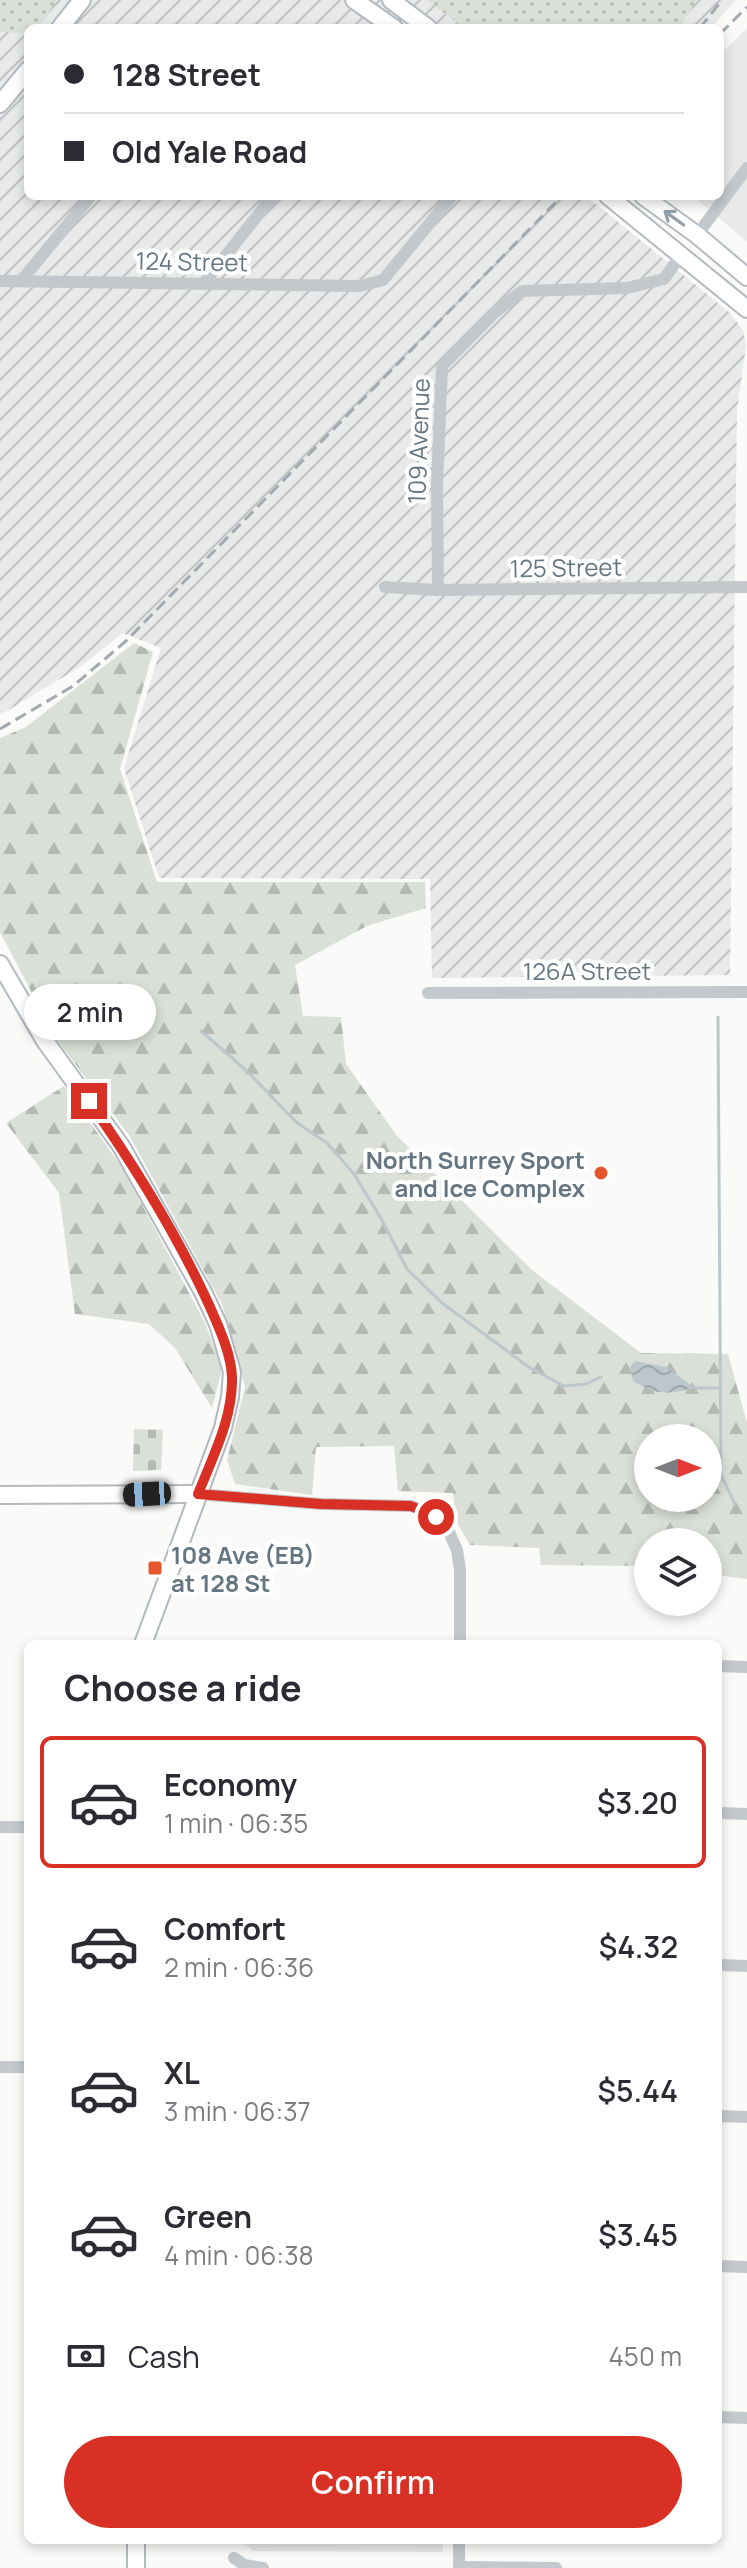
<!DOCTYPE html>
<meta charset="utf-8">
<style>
:root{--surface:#fff;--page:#f7f7f7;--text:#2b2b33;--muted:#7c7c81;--line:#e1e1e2;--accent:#d93025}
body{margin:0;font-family:Manrope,sans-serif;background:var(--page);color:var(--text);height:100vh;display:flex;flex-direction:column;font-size:30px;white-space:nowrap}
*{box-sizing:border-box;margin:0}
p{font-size:26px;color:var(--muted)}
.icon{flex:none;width:44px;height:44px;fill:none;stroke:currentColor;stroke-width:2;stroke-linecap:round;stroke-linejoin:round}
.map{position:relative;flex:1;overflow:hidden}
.sheet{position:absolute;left:24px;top:1640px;width:698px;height:904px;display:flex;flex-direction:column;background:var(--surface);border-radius:12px;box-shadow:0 4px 12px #0003}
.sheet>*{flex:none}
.banner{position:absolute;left:24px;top:24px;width:700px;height:176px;border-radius:12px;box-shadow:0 4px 12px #0003;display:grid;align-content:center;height:176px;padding:0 40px;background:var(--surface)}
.needle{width:52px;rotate:90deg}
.buttons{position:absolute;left:634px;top:1424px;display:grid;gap:16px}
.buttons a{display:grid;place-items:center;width:88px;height:88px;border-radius:50%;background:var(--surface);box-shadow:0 4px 12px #0003;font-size:40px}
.end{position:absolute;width:36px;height:36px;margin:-18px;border:10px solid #d93025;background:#fff;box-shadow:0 0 0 4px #fff}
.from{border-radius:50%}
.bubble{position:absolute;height:56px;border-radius:28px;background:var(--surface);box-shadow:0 4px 12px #0003;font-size:26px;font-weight:600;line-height:56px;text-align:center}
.car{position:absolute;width:24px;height:48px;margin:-24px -12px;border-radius:10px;box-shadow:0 0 6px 2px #0007;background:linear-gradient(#222 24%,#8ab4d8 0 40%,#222 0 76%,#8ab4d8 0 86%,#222 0)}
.banner b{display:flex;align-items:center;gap:28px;height:76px;font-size:30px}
.banner b+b{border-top:2px solid var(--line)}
.banner i{width:20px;height:20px;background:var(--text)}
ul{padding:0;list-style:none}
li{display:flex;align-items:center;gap:24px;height:132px;margin:0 16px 12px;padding:0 24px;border:4px solid transparent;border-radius:12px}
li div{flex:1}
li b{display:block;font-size:30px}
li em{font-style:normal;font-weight:600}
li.on{border-color:var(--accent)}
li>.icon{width:72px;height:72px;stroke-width:1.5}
h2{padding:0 40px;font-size:36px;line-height:96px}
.pay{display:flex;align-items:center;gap:20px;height:88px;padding:0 40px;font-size:30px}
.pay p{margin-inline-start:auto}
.primary-button{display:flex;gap:16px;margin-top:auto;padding:16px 40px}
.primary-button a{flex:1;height:92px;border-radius:48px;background:var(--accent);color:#fff;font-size:32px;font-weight:600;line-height:92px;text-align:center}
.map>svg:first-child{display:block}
.built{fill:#e8e9e9}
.industrial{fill:url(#industrial-furrows)}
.grass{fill:url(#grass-dots)}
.forest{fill:url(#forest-firs);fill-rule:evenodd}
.cemetery{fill:url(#cemetery-stones)}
.water{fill:url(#water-waves)}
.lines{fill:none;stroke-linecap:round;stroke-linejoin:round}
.stream{stroke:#bbc7cb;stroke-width:3}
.secondary-casing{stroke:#b3babf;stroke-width:20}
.street{stroke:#c3c8cc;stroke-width:12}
.secondary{stroke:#fff;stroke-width:16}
.rail{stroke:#a2aab0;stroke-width:3;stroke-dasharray:12 6;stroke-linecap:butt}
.oneway{stroke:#939fa8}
.route{stroke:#d93025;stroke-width:10}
.poi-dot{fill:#e4572e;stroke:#fff;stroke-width:3}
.labels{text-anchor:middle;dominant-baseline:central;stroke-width:8;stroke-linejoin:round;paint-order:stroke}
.street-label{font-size:24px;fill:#657683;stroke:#fff}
.poi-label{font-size:24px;font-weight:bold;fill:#657683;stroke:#fff;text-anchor:end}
</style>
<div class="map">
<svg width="747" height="2568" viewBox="0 0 747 2568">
<defs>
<pattern id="industrial-furrows" width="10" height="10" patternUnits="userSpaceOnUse" patternTransform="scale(2)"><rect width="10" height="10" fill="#e8e9e9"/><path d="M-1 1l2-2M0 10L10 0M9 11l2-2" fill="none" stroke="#c0c1c2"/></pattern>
<pattern id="grass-dots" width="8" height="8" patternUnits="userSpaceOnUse" patternTransform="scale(2)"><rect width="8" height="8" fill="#dadfd7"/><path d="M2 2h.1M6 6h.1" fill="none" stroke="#b4b9b4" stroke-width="1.8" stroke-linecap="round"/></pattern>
<pattern id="forest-firs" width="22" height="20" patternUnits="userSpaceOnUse" patternTransform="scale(2)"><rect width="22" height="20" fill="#dadfd7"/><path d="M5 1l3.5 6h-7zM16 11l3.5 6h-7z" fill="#b4b9b4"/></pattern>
<pattern id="cemetery-stones" width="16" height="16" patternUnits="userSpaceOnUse" patternTransform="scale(2)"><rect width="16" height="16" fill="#dadfd7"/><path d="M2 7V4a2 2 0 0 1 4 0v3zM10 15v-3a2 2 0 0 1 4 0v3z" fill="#b4b9b4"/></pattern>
<pattern id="water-waves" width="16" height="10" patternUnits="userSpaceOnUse" patternTransform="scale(2)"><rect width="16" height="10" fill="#bbc7cb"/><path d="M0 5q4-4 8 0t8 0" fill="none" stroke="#9ca6aa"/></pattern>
</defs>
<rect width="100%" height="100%" fill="#fafaf8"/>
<g class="built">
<polygon points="747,28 747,242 693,196 720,196 720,55"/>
<polygon points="236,2540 443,2540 443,2552 252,2551 244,2542"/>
</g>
<polygon class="industrial" points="0,0 736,0 711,28 28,28 28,196 586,196 729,312 743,330 746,346 737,411 730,975 432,978 430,879 159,878 124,768 161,648 123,633 80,667 0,715"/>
<g class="grass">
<polygon points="0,0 57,0 38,28 28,28 28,33 0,32"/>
<polygon points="427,0 697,0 679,28 464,28"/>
</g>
<g class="forest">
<path d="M134,643l19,9 -33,117 37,113h268l1,26 -59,18 -72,39 8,51 38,1 5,47 51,72 135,134 109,83 87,1 19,69v156l-39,-5v-32h-60v24l-107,-1 -2,-17 -69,-3 -14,-24 -3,-28 -55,-2 -4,-45 -78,1 -4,48 -77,-11 -8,-24 18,-73 -23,-83 -93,-169 -74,-98 -55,-105v-194l26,-11zM648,1438h60v60h-60z"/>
<polygon points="64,1086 123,1169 205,1323 222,1369 212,1408 175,1348 149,1324 75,1314 59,1193 6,1123"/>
</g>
<polygon class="cemetery" points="134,1429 163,1430 161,1470 133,1471"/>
<path class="water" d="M635,1361l31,6 29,21c-27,6 -38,8 -62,-7l-3,-14z"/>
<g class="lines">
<g class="stream">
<polyline points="718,1017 721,1475 735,1504"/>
<polyline points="201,1031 248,1072 296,1122 327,1143 354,1174 382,1220 407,1269 442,1303 530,1368 564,1386 586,1384 601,1377"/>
<polyline points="695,1388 719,1388"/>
</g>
<g class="secondary-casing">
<g id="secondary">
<polyline points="354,0 394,28"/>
<polyline points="391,0 428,28"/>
<polyline points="60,28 82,0"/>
<polyline points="0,104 28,70"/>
<polyline points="608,196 747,309"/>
<polyline points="643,196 697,235 747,277"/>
<polyline points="0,964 45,1041 121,1146 203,1292 218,1324 232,1372 230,1397 223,1428 143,1644"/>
<polyline points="0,1495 198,1494"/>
<polyline points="136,2568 136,2540"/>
</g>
</g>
<g class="street">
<polyline points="697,235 747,168"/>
<polyline points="0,281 360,286 383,280 452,196"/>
<polyline points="21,281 91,196"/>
<polyline points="204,283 273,196"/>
<polyline points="385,587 438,590 747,587"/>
<polyline points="438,590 437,485 442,366 493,314 522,291 627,288 664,279 681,255"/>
<polyline points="428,993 747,992"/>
<polyline points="198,1494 321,1504 411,1506 432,1514 448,1530 457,1550 460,1570 460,1644"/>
<polyline points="718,1666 747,1667"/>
<polyline points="718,1813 747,1814"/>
<polyline points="0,1827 28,1827"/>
<polyline points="718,1965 747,1966"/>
<polyline points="0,2067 28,2067"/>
<polyline points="718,2116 747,2117"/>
<polyline points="718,2266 747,2267"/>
<polyline points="718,2417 747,2418"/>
<polyline points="459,2540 459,2568"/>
<polyline points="234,2558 244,2565 263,2568"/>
<polyline points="459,2567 556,2568"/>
</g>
<use href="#secondary" class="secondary"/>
<g class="rail">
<polyline points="700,28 722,0"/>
<polyline points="720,34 747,7"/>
<polyline points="0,729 73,686 126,641 562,196"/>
</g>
</g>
<defs><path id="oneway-shaft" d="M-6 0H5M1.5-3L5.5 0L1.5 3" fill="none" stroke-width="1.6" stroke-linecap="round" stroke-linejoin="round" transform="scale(2)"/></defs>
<use class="oneway" href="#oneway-shaft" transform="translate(674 218) rotate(-144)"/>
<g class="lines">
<path class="route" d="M89,1101c45,64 88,133 121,206 9,21 21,46 22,70 1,41 -19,79 -34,117l123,10 90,2 25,11"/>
</g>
<g class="poi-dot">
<circle cx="601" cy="1173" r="8"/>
<rect x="147" y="1560" width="16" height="16" rx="4"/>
</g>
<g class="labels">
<g class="street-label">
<text transform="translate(192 261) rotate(1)">124 Street</text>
<text transform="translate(418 441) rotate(-88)">109 Avenue</text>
<text transform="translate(566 567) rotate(-1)">125 Street</text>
<text x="587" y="970">126A Street</text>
</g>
<g class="poi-label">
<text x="585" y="1159">North Surrey Sport<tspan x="585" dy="28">and Ice Complex</tspan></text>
<text x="171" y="1554" text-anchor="start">108 Ave (EB)<tspan x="171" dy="28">at 128 St</tspan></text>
</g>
</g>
</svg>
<div class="buttons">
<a><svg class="needle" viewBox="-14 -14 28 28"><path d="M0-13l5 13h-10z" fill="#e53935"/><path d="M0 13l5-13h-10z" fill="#7c7c81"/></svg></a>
<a><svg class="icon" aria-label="layers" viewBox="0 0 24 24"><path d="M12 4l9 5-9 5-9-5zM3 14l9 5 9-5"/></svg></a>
</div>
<i class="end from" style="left:436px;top:1517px"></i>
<i class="end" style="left:89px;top:1101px"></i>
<div class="bubble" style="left:24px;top:984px;width:132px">2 min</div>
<i class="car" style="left:147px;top:1494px;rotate:267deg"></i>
<div class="banner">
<b><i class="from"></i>128 Street</b>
<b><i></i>Old Yale Road</b>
</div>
<section class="sheet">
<h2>Choose a ride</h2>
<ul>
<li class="on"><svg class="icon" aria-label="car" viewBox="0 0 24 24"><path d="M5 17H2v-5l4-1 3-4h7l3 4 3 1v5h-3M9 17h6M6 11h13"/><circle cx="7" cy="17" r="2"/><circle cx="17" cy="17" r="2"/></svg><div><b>Economy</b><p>1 min · 06:35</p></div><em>$3.20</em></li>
<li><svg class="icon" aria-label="car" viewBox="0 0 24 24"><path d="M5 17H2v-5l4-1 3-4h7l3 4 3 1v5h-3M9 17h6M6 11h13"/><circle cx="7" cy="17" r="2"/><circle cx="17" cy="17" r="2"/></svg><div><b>Comfort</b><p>2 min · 06:36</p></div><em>$4.32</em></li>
<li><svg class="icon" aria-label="car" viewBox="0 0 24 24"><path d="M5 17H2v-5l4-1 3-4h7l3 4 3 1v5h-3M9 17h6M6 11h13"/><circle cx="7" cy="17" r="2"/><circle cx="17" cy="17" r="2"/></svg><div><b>XL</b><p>3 min · 06:37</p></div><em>$5.44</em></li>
<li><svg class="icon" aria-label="car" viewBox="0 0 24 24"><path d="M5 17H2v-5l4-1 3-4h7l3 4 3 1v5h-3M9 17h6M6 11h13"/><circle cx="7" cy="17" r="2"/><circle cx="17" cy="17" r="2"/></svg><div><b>Green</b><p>4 min · 06:38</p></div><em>$3.45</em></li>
</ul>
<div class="pay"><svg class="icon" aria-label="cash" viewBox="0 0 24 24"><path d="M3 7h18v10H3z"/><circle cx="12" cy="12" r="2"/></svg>Cash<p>450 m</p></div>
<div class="primary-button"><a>Confirm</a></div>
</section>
</div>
